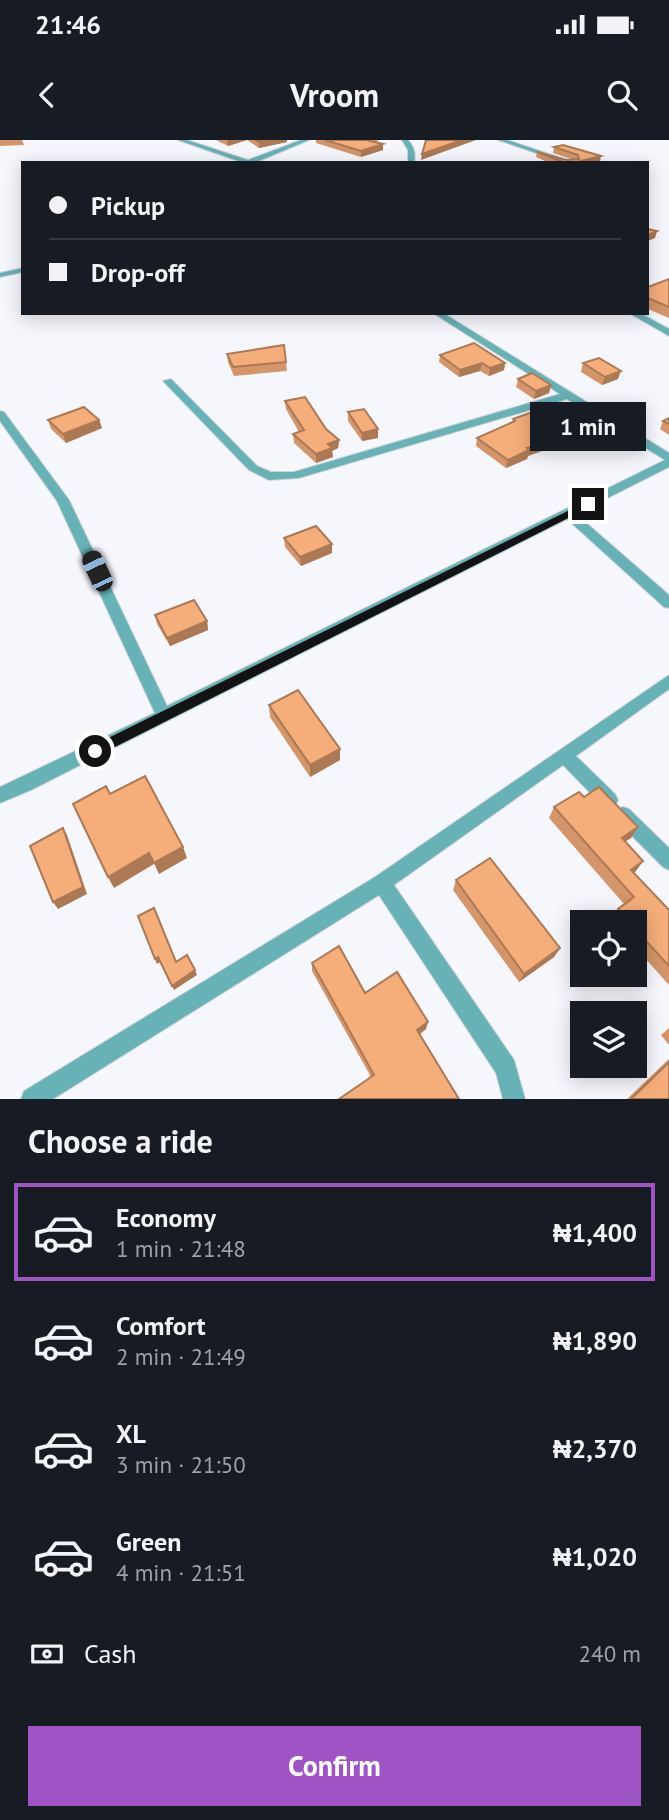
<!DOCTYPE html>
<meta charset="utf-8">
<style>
:root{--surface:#171b24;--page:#20242c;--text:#f1f3f6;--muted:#9ea1a6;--line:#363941;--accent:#9f54c6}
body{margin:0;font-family:"PT Sans",sans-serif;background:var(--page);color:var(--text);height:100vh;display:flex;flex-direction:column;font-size:26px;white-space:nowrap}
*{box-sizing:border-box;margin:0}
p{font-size:23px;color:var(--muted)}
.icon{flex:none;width:38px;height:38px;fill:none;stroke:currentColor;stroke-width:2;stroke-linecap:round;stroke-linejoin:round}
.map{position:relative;height:959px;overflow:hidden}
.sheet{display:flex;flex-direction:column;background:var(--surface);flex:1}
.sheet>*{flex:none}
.banner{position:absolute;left:21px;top:21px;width:628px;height:154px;border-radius:0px;box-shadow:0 4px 18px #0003;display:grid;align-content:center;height:154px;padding:0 28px;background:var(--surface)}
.fabs{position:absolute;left:570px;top:770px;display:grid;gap:14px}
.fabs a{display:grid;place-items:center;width:77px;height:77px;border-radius:0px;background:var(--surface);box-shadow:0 4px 18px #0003;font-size:35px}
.end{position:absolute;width:32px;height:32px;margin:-16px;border:9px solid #131315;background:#fff;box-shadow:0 0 0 4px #fff}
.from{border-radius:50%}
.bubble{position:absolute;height:49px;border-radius:0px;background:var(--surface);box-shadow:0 4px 18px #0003;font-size:23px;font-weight:800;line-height:49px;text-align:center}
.car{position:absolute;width:21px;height:42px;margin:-21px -10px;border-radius:9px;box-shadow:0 0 5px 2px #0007;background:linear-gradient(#222 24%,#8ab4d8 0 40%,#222 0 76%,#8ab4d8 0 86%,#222 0)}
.banner b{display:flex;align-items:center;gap:24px;height:66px;font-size:26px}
.banner b+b{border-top:2px solid var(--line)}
.banner i{width:18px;height:18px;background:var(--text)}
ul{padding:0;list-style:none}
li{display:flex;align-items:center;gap:21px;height:98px;margin:0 14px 10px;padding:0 14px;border:4px solid transparent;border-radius:0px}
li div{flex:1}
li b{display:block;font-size:26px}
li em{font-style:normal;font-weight:800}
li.current{border-color:var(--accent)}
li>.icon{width:63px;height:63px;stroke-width:1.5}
h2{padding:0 28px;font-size:32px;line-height:84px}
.pay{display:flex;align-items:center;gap:18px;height:77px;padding:0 28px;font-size:26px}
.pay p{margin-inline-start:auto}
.primary-button{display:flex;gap:14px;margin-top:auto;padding:14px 28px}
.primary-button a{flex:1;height:80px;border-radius:0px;background:var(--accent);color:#fff;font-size:28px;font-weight:800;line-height:80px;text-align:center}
.status{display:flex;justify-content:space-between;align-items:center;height:49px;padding:0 35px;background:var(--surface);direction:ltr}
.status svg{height:19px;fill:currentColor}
header{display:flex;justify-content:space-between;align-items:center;height:91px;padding:0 28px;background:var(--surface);font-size:32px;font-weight:800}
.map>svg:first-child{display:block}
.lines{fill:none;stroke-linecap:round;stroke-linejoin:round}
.street-casing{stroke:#d1d3d8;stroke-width:2}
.street{fill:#66b2b7;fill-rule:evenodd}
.wall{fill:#d39569}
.shaded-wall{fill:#ac7955}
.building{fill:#f5ad7a;stroke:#ac7955;stroke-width:2}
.route{fill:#131315}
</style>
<div class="status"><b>21:46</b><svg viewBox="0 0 49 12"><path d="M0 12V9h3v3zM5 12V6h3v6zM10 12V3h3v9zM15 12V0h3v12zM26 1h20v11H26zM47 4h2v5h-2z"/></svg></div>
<header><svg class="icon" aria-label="back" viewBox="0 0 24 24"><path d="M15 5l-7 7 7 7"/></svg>Vroom<svg class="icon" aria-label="search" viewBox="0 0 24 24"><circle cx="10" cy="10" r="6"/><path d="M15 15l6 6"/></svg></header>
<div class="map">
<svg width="669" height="959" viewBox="0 0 669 959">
<rect width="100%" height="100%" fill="#f5f7fd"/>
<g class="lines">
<g class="street-casing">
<g id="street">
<polygon points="178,0 187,0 248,20 301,0 309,0 254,23 244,23"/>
<path d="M402,0h6c6,7 8,13 6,23h-6v-13z"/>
<polygon points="498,0 507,0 576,23 566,23"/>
<polygon points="23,128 23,132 0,137 0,133"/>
<polygon points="433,173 443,173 669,313 669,327 576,374 669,455 669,468 664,467 567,379 31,650 0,663 0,647 155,573 57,361 0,281 0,271 4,272 69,360 167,566 665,320 567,259 299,338 269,340 249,330 163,241 171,239 257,326 271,332 294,332 560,254"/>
<polygon points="629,173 640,173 669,189 669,196"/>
<polygon points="669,535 669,549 576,616 615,654 618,660 615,666 609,668 603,666 563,625 394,745 514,920 525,959 503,959 496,933 379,755 53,959 21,959 24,951 375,737"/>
<polygon points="623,667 629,669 669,708 669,730 663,727 617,681 614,675 617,669"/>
</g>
</g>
<use href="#street" class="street"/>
</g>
<g class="wall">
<polygon points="0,0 22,0 24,5 0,6"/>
<polygon points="216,0 247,0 228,6"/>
<polygon points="247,0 287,0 287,2 259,8"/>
<polygon points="316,0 379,0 376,2 383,4 383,10 361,17 316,3"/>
<polygon points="554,7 600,22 595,23 550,23 536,17 537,12 566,20 574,20 553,13"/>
<polygon points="669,139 669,178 648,169 648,147"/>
<polygon points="227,214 286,222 287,231 234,236 228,222"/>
<polygon points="440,215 505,223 504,230 489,236 480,231 459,237 439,222"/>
<polygon points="583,223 618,239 602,245 581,232"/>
<polygon points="518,239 551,245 549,253 534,259 516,247"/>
<polygon points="285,261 326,289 339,300 338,308 332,311 333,317 316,323 294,303 293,294 299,292 286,269"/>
<polygon points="348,272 378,289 378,298 362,301 348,281"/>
<polygon points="669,278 669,295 660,289 663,281"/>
<polygon points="513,279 591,286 588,294 528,316 527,319 506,328 476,306 477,298 513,282"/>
<polygon points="48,280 99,280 102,288 66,303 51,289"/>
<polygon points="284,398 332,413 301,426 285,407"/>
<polygon points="155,475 207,481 208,490 170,506 157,484"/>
<polygon points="269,565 340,620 310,637 270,577"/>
<polygon points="584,657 638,687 631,698 625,701 643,721 634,733 669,770 669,845 635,807 635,782 613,782 610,779 618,769 624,764 549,678 554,667"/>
<polygon points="456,740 560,808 554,817 519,842 453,750"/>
<polygon points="312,823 365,853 426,889 371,937 312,831"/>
<polygon points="669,888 669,905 661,895"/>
<polygon points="669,919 669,959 627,959"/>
</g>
<g class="shaded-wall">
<polygon points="229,0 247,0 228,6 227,1"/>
<polygon points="271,0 287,0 287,2 259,8 259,2"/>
<polygon points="462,0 476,0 421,20 422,14"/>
<polygon points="383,4 383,10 361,17 361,11"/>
<polygon points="601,16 600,22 595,23 573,23"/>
<polygon points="657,91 655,98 648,101 648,95"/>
<polygon points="482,223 480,231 459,237 460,230"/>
<polygon points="505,223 504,230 489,236 490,228"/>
<polygon points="621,231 618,239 602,245 605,237"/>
<polygon points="551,245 549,253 534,259 536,251"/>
<polygon points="99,280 102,288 66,303 63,294"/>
<polygon points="591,286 588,294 528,316 527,319 506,328 508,320 527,308"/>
<polygon points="378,289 378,298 362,301 362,293"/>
<polygon points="339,300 338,308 332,311 333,317 316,323 316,314 328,304"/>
<polygon points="332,404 332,413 301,426 300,417"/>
<polygon points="207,481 208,490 170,506 167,498"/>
<polygon points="340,609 340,620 310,637 310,625"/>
<polygon points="638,687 631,698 615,708 622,698"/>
<polygon points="63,688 67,695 87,754 58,769 53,762"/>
<polygon points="183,707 187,718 159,734 154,723"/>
<polygon points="149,713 154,724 114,748 108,737"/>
<polygon points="643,721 636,731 623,740 631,730"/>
<polygon points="560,808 554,817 519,842 524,834"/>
<polygon points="158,817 161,822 157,824 155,819"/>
<polygon points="195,830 197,835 174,850 172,846"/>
<polygon points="428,882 426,889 415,897 417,890"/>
</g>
<g class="building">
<polygon points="255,0 271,0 259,2"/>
<polygon points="325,0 371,0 370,1 383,4 361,11"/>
<polygon points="426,0 462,0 422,14"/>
<polygon points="563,5 601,16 573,23 566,23 537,12 566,20 579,19 578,15 554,7"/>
<polygon points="648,89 657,91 648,95"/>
<polygon points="669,139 669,167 648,158 648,147"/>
<polygon points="474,203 505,223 490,228 482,223 460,230 440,215"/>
<polygon points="284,205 286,222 233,227 227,214"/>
<polygon points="599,218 621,231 605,237 583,223"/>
<polygon points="532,233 551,245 536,251 518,239"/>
<polygon points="305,257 326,289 339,300 328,304 332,308 316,314 293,294 304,290 285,261"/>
<polygon points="558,263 591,286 527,308 529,310 508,320 477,298 515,281 513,279"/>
<polygon points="84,267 99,280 63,294 48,280"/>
<polygon points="364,269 378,289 362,293 348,272"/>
<polygon points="669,278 669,284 663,281"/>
<polygon points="316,386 332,404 300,417 284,398"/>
<polygon points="194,460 207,481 167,498 155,475"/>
<polygon points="298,550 340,609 310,625 269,565"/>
<polygon points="145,636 183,707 154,723 149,713 108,737 73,664 106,646 110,654"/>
<polygon points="599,647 638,687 622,698 643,721 631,730 669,770 669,826 635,789 635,782 629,782 618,769 634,757 554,667 579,652 584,657"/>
<polygon points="63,688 83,747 53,762 30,706"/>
<polygon points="490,718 560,808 524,834 456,740"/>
<polygon points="154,768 176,822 187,815 195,830 172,846 158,817 155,819 138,776"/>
<polygon points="339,806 365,853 397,832 428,882 417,890 459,959 339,959 374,935 312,823"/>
<polygon points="669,922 669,959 631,959"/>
</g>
<polygon class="route" points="588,361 592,362 592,366 99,615 90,615 90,607"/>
</svg>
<div class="fabs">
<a><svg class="icon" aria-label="locate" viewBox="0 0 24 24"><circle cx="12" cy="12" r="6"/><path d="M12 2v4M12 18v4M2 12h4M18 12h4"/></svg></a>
<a><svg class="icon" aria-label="layers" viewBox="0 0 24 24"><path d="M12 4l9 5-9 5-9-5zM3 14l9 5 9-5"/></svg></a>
</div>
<i class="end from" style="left:95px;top:611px"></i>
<i class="end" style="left:588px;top:364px"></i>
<div class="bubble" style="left:530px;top:262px;width:116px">1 min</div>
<i class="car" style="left:97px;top:431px;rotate:335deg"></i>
<div class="banner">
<b><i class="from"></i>Pickup</b>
<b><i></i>Drop-off</b>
</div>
</div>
<section class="sheet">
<h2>Choose a ride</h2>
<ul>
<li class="current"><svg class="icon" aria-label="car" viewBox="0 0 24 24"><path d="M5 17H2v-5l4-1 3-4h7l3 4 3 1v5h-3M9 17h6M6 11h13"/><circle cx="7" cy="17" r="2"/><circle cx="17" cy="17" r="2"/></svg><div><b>Economy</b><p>1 min · 21:48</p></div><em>₦1,400</em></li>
<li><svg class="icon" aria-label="car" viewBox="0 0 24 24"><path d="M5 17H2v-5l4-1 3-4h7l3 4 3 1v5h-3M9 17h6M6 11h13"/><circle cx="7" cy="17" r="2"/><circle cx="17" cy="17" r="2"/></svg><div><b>Comfort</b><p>2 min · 21:49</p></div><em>₦1,890</em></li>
<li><svg class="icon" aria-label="car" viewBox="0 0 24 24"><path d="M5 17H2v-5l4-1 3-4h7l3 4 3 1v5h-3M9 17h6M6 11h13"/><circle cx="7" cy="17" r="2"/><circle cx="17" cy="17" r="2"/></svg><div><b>XL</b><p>3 min · 21:50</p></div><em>₦2,370</em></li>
<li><svg class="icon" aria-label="car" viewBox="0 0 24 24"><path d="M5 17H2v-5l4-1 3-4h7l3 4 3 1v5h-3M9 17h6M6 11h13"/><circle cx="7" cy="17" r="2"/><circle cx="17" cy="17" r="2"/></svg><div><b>Green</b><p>4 min · 21:51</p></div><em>₦1,020</em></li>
</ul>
<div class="pay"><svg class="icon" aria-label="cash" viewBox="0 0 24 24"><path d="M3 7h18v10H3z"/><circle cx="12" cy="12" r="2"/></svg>Cash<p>240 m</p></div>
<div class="primary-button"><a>Confirm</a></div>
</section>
